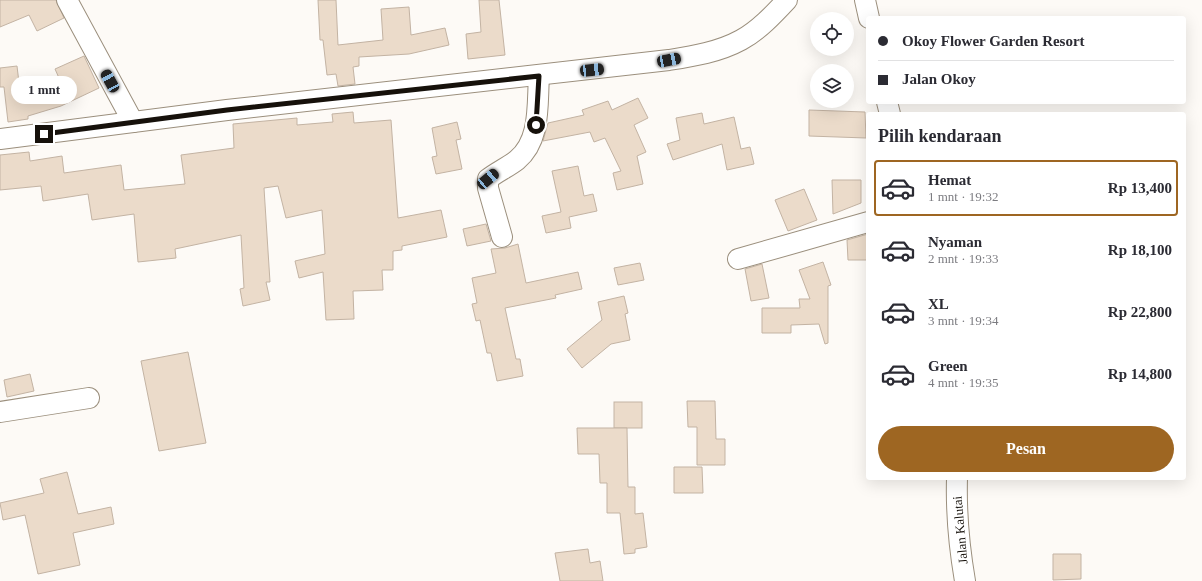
<!DOCTYPE html>
<html lang="id">
<meta charset="utf-8">
<style>
:root{--surface:#fff;--page:#f7f7f7;--text:#2b2b33;--muted:#7c7c81;--line:#e1e1e2;--accent:#9e6622}
body{margin:0;font-family:"Times New Roman",serif;background:var(--page);color:var(--text);height:100vh;display:flex;flex-direction:column;font-size:15px;white-space:nowrap}
*{box-sizing:border-box;margin:0}
p{font-size:13px;color:var(--muted)}
.icon{flex:none;width:22px;height:22px;fill:none;stroke:currentColor;stroke-width:2;stroke-linecap:round;stroke-linejoin:round}
.map{position:relative;flex:1;overflow:hidden}
.drawer{position:absolute;left:866px;top:112px;width:320px;height:368px;display:flex;flex-direction:column;background:var(--surface);border-radius:4px;box-shadow:0 4px 16px #0002}
.drawer>*{flex:none}
.banner{position:absolute;left:866px;top:16px;width:320px;height:88px;border-radius:4px;box-shadow:0 4px 16px #0002;display:grid;align-content:center;height:88px;padding:0 12px;background:var(--surface)}
.tools{position:absolute;left:810px;top:12px;display:grid;gap:8px}
.tools a{display:grid;place-items:center;width:44px;height:44px;border-radius:50%;background:var(--surface);box-shadow:0 4px 16px #0002;font-size:20px}
.end{position:absolute;width:18px;height:18px;margin:-9px;border:5px solid #16110b;background:#fff;box-shadow:0 0 0 2px #fff}
.from{border-radius:50%}
.bubble{position:absolute;height:28px;border-radius:14px;background:var(--surface);box-shadow:0 4px 16px #0002;font-size:13px;font-weight:800;line-height:28px;text-align:center}
.car{position:absolute;width:12px;height:24px;margin:-12px -6px;border-radius:5px;box-shadow:0 0 3px 1px #0007;background:linear-gradient(#222 24%,#8ab4d8 0 40%,#222 0 76%,#8ab4d8 0 86%,#222 0)}
.banner b{display:flex;align-items:center;gap:14px;height:38px;font-size:15px}
.banner b+b{border-top:1px solid var(--line)}
.banner i{width:10px;height:10px;background:var(--text)}
ul{padding:0;list-style:none}
li{display:flex;align-items:center;gap:12px;height:56px;margin:0 8px 6px;padding:0 4px;border:2px solid transparent;border-radius:4px}
li div{flex:1}
li b{display:block;font-size:15px}
li em{font-style:normal;font-weight:800}
li.active{border-color:var(--accent)}
li>.icon{width:36px;height:36px;stroke-width:1.5}
h2{padding:0 12px;font-size:18px;line-height:48px}
.action{display:flex;gap:8px;margin-top:auto;padding:8px 12px}
.action a{flex:1;height:46px;border-radius:24px;background:var(--accent);color:#fff;font-size:16px;font-weight:800;line-height:46px;text-align:center}
.map>svg:first-child{display:block}
.building{fill:#ebdbca;stroke:#c3b3a3}
.lines{fill:none;stroke-linecap:round;stroke-linejoin:round}
.minor-casing{stroke:#9b8f7d;stroke-width:22}
.minor{stroke:#fff;stroke-width:20}
.route{stroke:#16110b;stroke-width:5}
.labels{text-anchor:middle;dominant-baseline:central;stroke-width:4;stroke-linejoin:round;paint-order:stroke}
.street-label{font-size:13px;fill:#16110b;stroke:#fff}
</style>
<div class="map">
<svg width="1202" height="581" viewBox="0 0 1202 581">
<rect width="100%" height="100%" fill="#fdfaf6"/>
<g class="building">
<polygon points="0,0 56,0 64,18 37,31 29,15 0,27"/>
<polygon points="318,0 336,0 338,45 383,40 381,9 409,7 411,35 445,28 449,45 409,54 359,57 359,66 353,67 355,84 338,86 336,74 327,75 323,40 320,40"/>
<polygon points="479,0 499,0 505,55 468,59 466,34 481,32"/>
<polygon points="84,56 99,88 61,106 28,116 28,119 8,122 4,87 0,87 0,68 17,66 20,91 59,78 55,69"/>
<polygon points="638,98 648,118 634,125 646,152 637,156 643,184 617,190 613,173 621,171 605,138 594,142 590,132 543,141 548,123 584,115 582,110 608,101 612,110"/>
<polygon points="809,110 865,112 866,138 809,136"/>
<polygon points="353,112 354,123 391,120 398,218 441,210 447,237 402,246 402,250 393,251 393,270 382,270 383,290 353,291 354,319 326,320 323,272 299,278 295,261 325,254 322,210 286,218 278,186 264,188 270,282 266,282 270,300 243,306 240,289 244,288 241,235 175,249 176,258 138,262 134,214 92,220 88,194 43,201 41,186 0,190 0,155 29,152 30,161 62,156 64,173 121,165 124,190 185,184 181,155 234,148 233,124 297,118 297,125 333,122 332,114"/>
<polygon points="702,113 704,124 734,117 741,149 750,147 754,164 727,170 722,144 673,160 667,144 680,140 676,118"/>
<polygon points="457,122 461,139 456,140 462,169 436,174 432,157 437,156 432,128"/>
<polygon points="578,166 584,196 593,194 597,211 569,217 571,228 546,233 542,216 561,212 552,171"/>
<polygon points="832,180 861,180 861,203 833,214"/>
<polygon points="804,189 817,220 788,231 775,200"/>
<polygon points="486,224 491,241 467,246 463,229"/>
<polygon points="868,234 868,260 848,260 847,240"/>
<polygon points="518,244 526,283 578,272 582,289 555,295 556,298 505,308 516,359 520,359 523,376 497,381 491,353 487,353 480,320 476,321 472,304 477,303 472,278 496,273 491,249 505,248"/>
<polygon points="823,262 831,285 828,286 828,343 825,344 819,324 791,325 791,333 762,333 762,308 800,308 799,299 810,299 799,270"/>
<polygon points="640,263 644,280 618,285 614,268"/>
<polygon points="762,264 769,298 751,301 745,269"/>
<polygon points="624,296 628,313 625,314 630,340 611,344 582,368 567,349 602,320 598,302"/>
<polygon points="188,352 206,443 159,451 141,361"/>
<polygon points="30,374 34,391 7,397 4,380"/>
<polygon points="687,401 715,401 716,439 725,439 725,465 697,465 697,427 688,427"/>
<rect x="614" y="402" width="28" height="26"/>
<polygon points="577,428 627,428 628,487 635,487 635,514 643,513 647,547 635,549 635,553 624,554 620,513 607,513 607,483 600,483 599,454 578,454"/>
<polygon points="674,467 702,467 703,493 674,493"/>
<polygon points="67,472 78,514 111,507 114,524 73,533 80,565 38,574 25,515 3,520 0,503 44,493 40,479"/>
<polygon points="588,549 590,563 600,561 603,581 560,581 555,553"/>
<polygon points="1053,554 1081,554 1081,579 1053,580"/>
</g>
<g class="lines">
<g class="minor-casing">
<g id="minor">
<polyline points="67,0 133,122"/>
<polyline points="865,0 869,18"/>
<polyline points="887,102 890,114"/>
<path d="M0,139l227,-29 442,-50c25,-4 50,-8 72,-20 17,-9 33,-26 46,-40"/>
<path d="M502,237l-14,-49v-9c9,-7 20,-12 29,-19 24,-20 20,-55 22,-84"/>
<polyline points="738,259 868,222"/>
<polyline points="0,412 89,398"/>
<path d="M957,478c-1,35 2,68 8,103"/>
</g>
</g>
<use href="#minor" class="minor"/>
</g>
<g class="lines">
<polyline class="route" points="44,134 227,110 539,76 536,125"/>
</g>
<g class="labels">
<g class="street-label">
<text transform="translate(960 530) rotate(-95)">Jalan Kalutai</text>
</g>
</g>
</svg>
<div class="tools">
<a><svg class="icon" aria-label="locate" viewBox="0 0 24 24"><circle cx="12" cy="12" r="6"/><path d="M12 2v4M12 18v4M2 12h4M18 12h4"/></svg></a>
<a><svg class="icon" aria-label="layers" viewBox="0 0 24 24"><path d="M12 4l9 5-9 5-9-5zM3 14l9 5 9-5"/></svg></a>
</div>
<i class="end from" style="left:536px;top:125px"></i>
<i class="end" style="left:44px;top:134px"></i>
<div class="bubble" style="left:11px;top:76px;width:66px">1 mnt</div>
<i class="car" style="left:669px;top:60px;rotate:79deg"></i>
<i class="car" style="left:592px;top:70px;rotate:84deg"></i>
<i class="car" style="left:110px;top:81px;rotate:331deg"></i>
<i class="car" style="left:488px;top:179px;rotate:50deg"></i>
<div class="banner">
<b><i class="from"></i>Okoy Flower Garden Resort</b>
<b><i></i>Jalan Okoy</b>
</div>
<section class="drawer">
<h2>Pilih kendaraan</h2>
<ul>
<li class="active"><svg class="icon" aria-label="car" viewBox="0 0 24 24"><path d="M5 17H2v-5l4-1 3-4h7l3 4 3 1v5h-3M9 17h6M6 11h13"/><circle cx="7" cy="17" r="2"/><circle cx="17" cy="17" r="2"/></svg><div><b>Hemat</b><p>1 mnt · 19:32</p></div><em>Rp 13,400</em></li>
<li><svg class="icon" aria-label="car" viewBox="0 0 24 24"><path d="M5 17H2v-5l4-1 3-4h7l3 4 3 1v5h-3M9 17h6M6 11h13"/><circle cx="7" cy="17" r="2"/><circle cx="17" cy="17" r="2"/></svg><div><b>Nyaman</b><p>2 mnt · 19:33</p></div><em>Rp 18,100</em></li>
<li><svg class="icon" aria-label="car" viewBox="0 0 24 24"><path d="M5 17H2v-5l4-1 3-4h7l3 4 3 1v5h-3M9 17h6M6 11h13"/><circle cx="7" cy="17" r="2"/><circle cx="17" cy="17" r="2"/></svg><div><b>XL</b><p>3 mnt · 19:34</p></div><em>Rp 22,800</em></li>
<li><svg class="icon" aria-label="car" viewBox="0 0 24 24"><path d="M5 17H2v-5l4-1 3-4h7l3 4 3 1v5h-3M9 17h6M6 11h13"/><circle cx="7" cy="17" r="2"/><circle cx="17" cy="17" r="2"/></svg><div><b>Green</b><p>4 mnt · 19:35</p></div><em>Rp 14,800</em></li>
</ul>
<div class="action"><a>Pesan</a></div>
</section>
</div>
